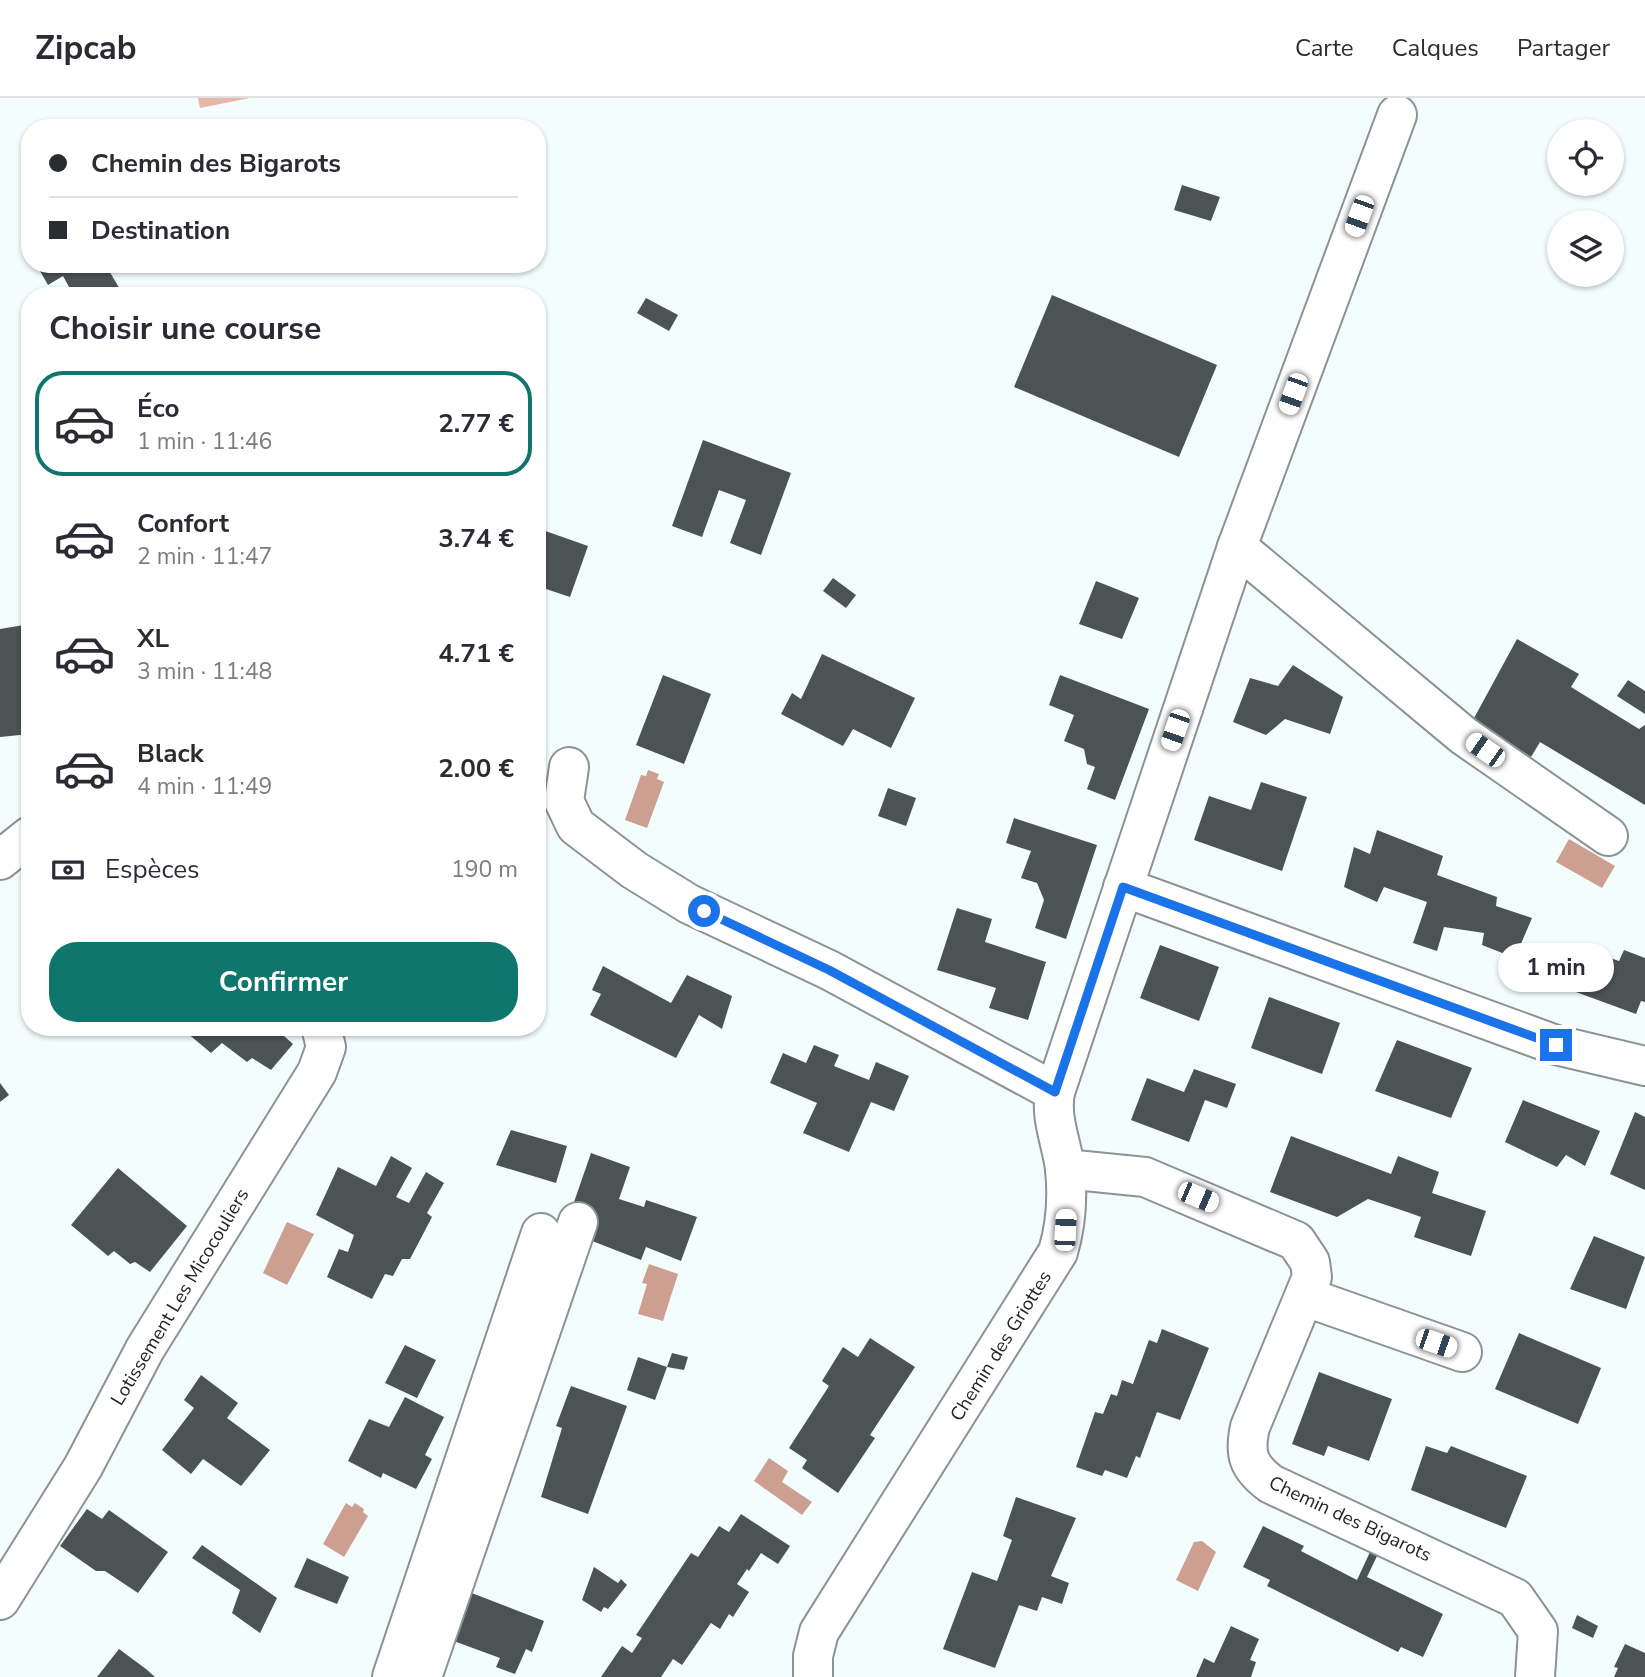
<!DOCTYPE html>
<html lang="fr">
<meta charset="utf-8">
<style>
:root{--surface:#fff;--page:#f2f2f3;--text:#2b2b33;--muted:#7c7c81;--line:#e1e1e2;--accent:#0f766e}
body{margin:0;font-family:"Nunito Sans",sans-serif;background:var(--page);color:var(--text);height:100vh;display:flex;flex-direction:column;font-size:26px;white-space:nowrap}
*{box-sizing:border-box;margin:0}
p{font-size:23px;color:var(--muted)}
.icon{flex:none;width:38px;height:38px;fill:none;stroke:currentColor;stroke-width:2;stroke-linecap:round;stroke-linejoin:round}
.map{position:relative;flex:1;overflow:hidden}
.panel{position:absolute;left:21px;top:189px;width:525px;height:749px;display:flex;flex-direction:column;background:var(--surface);border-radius:28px;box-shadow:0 2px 5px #0004}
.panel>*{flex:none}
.hud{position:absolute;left:21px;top:21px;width:525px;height:154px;border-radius:28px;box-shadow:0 2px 5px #0004;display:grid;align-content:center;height:154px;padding:0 28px;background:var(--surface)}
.buttons{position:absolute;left:1547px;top:21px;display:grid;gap:14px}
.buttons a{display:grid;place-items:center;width:77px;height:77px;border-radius:50%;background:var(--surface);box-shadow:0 2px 5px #0004;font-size:35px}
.end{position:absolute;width:32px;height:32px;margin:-16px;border:9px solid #1a73e8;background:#fff;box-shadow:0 0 0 4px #fff}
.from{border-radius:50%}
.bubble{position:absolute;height:49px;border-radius:24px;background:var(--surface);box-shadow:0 2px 5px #0004;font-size:23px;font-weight:700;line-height:49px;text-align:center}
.car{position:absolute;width:21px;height:42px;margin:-21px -10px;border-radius:9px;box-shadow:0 0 5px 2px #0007;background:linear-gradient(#fff 24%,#345 0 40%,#fff 0 76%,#345 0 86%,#fff 0)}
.hud b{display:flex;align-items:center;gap:24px;height:66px;font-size:26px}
.hud b+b{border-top:2px solid var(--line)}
.hud i{width:18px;height:18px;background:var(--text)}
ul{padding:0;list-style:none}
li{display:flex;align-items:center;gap:21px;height:105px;margin:0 14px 10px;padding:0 14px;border:4px solid transparent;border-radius:28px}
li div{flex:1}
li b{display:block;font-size:26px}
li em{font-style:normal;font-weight:700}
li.selected{border-color:var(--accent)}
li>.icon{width:63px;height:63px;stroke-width:1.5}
h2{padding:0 28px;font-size:32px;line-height:84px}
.pay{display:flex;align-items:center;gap:18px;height:77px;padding:0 28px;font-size:26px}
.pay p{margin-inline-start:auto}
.action{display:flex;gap:14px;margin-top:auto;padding:14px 28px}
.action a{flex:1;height:80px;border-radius:28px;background:var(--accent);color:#fff;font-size:28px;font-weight:700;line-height:80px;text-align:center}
header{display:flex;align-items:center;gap:42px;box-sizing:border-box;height:98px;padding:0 35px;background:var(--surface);border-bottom:2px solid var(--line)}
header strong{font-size:33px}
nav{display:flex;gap:38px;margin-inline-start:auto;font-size:24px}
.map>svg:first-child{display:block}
.forest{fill:#e6b7a7}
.water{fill:#cd9f90}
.building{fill:#4c5354}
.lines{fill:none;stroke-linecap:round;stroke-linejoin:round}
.minor-casing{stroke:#8b9394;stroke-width:42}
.minor{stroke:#fff;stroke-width:38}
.route{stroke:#1a73e8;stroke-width:9}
.labels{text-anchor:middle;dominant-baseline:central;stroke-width:7;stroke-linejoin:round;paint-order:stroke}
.street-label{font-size:19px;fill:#232627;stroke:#fff}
</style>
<header>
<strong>Zipcab</strong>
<nav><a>Carte</a><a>Calques</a><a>Partager</a></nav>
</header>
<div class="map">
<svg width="1645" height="1579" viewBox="0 0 1645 1579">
<rect width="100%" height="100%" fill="#f4fdfe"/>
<polygon class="forest" points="198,0 250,0 200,10"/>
<g class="water">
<polygon points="648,672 659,676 657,681 664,684 647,730 625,722 641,677 646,678"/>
<polygon points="1569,741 1615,768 1602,790 1556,764"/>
<polygon points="287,1124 314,1136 287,1187 263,1175"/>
<polygon points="649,1166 678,1176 663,1223 638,1216 647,1186 642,1185"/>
<polygon points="769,1360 788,1373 782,1384 812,1404 802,1417 754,1383"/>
<polygon points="346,1405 352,1409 355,1405 364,1411 363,1414 368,1418 344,1459 323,1446"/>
<polygon points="1202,1443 1216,1454 1198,1493 1176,1482 1194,1444"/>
</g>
<g class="building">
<polygon points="1182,87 1220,99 1211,123 1174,112"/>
<polygon points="36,166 105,166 124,198 74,198 63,178 48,187"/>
<polygon points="1052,197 1217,267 1179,359 1014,289"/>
<polygon points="646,200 678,217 669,233 637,215"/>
<polygon points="703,342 791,375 761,457 730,445 746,402 719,392 702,439 672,428"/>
<polygon points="537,430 588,448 570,499 537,488"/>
<polygon points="833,480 856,497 846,510 823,493"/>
<polygon points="1096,483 1139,500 1122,541 1079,526"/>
<polygon points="30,526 30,636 0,639 0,531"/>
<polygon points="1517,541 1579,576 1571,589 1639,631 1645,627 1645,707 1540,644 1531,659 1473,622"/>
<polygon points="822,556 915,600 891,650 853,631 843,648 781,616 792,595 801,601"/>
<polygon points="1293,567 1343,599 1330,636 1285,621 1266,637 1233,624 1250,580 1278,588"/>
<polygon points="663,577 711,596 684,666 636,647"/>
<polygon points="1060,577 1149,611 1115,702 1087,691 1095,669 1087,666 1084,651 1064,643 1074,617 1049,607"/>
<polygon points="1628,582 1645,593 1645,616 1617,598"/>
<polygon points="1261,684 1307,699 1282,773 1194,742 1209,698 1251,712"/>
<polygon points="888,690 916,700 906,728 878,718"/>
<polygon points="1014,720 1097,747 1066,841 1035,830 1044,802 1037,785 1021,780 1031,753 1006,745"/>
<polygon points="1377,732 1443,758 1437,777 1497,799 1496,808 1532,820 1515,860 1482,847 1484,835 1444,829 1437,853 1413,845 1427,804 1384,789 1377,804 1344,789 1354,749 1370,756"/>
<polygon points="957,810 992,821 985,844 1046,864 1028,922 989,910 996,890 937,872"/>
<polygon points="1160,847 1219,869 1199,923 1140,900"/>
<polygon points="1579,849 1619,863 1624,852 1645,860 1645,904 1641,903 1636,916 1565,890"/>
<polygon points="603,868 671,905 687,877 732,898 722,931 699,917 676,960 590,917 601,896 592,892"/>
<polygon points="1269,899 1340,925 1322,976 1251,950"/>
<polygon points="180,929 274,929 293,946 271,972 252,960 247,964 222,945 211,955"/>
<polygon points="1397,942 1472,970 1451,1020 1375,993"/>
<polygon points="814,947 839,957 834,968 869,982 876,964 909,978 894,1013 871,1004 849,1054 803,1035 817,1005 770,985 783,955 806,965"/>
<polygon points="1194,971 1236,986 1227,1010 1205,1002 1189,1044 1131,1022 1147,980 1184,994"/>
<polygon points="0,985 9,997 0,1004"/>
<polygon points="1523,1002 1600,1033 1585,1068 1566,1057 1557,1069 1505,1044"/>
<polygon points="1635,1014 1645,1019 1645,1092 1610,1076"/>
<polygon points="511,1032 567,1048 556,1085 496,1067"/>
<polygon points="1291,1038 1391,1076 1398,1058 1439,1074 1432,1095 1486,1113 1471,1158 1414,1139 1421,1119 1407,1114 1368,1101 1337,1119 1270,1094"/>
<polygon points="591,1055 630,1069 619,1101 644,1109 646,1102 697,1119 681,1163 646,1149 641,1162 587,1141 596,1116 573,1107"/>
<polygon points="391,1058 412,1070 396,1099 409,1105 426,1074 444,1085 427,1115 432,1119 410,1161 402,1161 393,1178 385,1176 372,1201 327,1179 339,1151 348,1154 354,1137 316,1117 338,1069 376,1088"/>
<polygon points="118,1070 187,1128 150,1174 135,1164 130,1166 114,1153 108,1158 71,1127"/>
<polygon points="1594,1138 1645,1159 1626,1211 1570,1191"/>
<polygon points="1162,1231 1209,1250 1180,1322 1157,1314 1140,1360 1136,1358 1127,1380 1105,1372 1102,1378 1076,1369 1095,1314 1103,1316 1111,1296 1117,1298 1122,1282 1133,1286 1149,1242 1157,1245"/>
<polygon points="1519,1235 1601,1270 1578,1326 1495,1291"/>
<polygon points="870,1240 915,1269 870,1337 875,1340 838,1395 802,1370 807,1362 789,1350 829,1288 822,1283 843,1249 858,1259"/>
<polygon points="405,1247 436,1262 417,1300 385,1285"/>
<polygon points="672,1255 688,1259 684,1272 667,1269 655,1302 627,1292 638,1259 667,1269"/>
<polygon points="1319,1274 1392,1301 1369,1363 1328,1348 1324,1358 1292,1346"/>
<polygon points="201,1277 238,1305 227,1320 270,1352 241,1388 203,1361 191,1376 162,1352 194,1310 184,1302"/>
<polygon points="571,1288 627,1308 588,1416 541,1399 562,1330 556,1328"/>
<polygon points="405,1299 444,1319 425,1357 432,1361 416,1391 383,1375 381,1380 348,1363 369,1321 389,1329"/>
<polygon points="1426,1348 1447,1355 1451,1348 1527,1378 1506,1430 1411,1392"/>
<polygon points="1016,1399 1076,1420 1051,1478 1069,1485 1062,1506 1042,1499 1037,1513 1019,1507 995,1570 943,1551 972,1474 997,1483 1012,1442 1003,1438"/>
<polygon points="87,1411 102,1421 109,1412 168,1454 138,1495 105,1473 96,1473 60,1448"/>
<polygon points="741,1416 790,1448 778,1466 761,1455 749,1473 747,1471 737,1486 749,1494 733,1519 729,1516 720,1531 711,1525 682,1567 673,1561 661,1579 601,1579 622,1548 632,1555 642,1540 636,1537 691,1455 698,1459 719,1428 729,1434"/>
<polygon points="1263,1428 1304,1448 1301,1453 1357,1482 1370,1454 1378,1456 1367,1479 1443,1516 1423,1559 1401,1549 1398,1554 1267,1488 1270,1482 1243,1469"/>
<polygon points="202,1447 277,1500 260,1535 232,1515 240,1492 192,1460"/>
<polygon points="307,1460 349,1479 337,1506 294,1489"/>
<polygon points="594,1469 618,1485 621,1481 627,1487 608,1511 604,1509 601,1514 582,1502"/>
<polygon points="469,1494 544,1523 532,1554 526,1551 515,1576 496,1569 500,1560 451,1542"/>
<polygon points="1577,1517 1598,1528 1593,1540 1572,1530"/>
<polygon points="1231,1528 1259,1541 1250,1562 1256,1564 1251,1579 1196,1579 1204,1560 1214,1565"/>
<polygon points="1625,1546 1645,1555 1645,1579 1614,1579 1618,1570 1614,1569"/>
<polygon points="119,1551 146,1571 155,1579 97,1579"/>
</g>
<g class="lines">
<g class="minor-casing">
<g id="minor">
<polyline points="1237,449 1464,638 1608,738"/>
<polyline points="569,669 564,703 576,728 634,772 689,806 829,872 1055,994"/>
<polyline points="0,762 30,738"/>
<polyline points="1123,789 1556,947 1645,968"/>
<path d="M1065,1071l80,8 151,64 14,21 2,15 -62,150c-6,27 -2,40 21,57l244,114 23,33 -3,46"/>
<polyline points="1306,1199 1462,1254"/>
<polyline points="0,1502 83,1369 145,1251 317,974 326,949 321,929"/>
<polyline points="392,1579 541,1135"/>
<polyline points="422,1579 578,1124"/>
<path d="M813,1579v-21l6,-24 239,-380c8,-27 10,-54 7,-83 -3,-26 -15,-50 -10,-77l182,-545 160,-432"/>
</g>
</g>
<use href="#minor" class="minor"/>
</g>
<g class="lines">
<polyline class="route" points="704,813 829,872 1055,994 1123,789 1556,947"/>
</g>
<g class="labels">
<g class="street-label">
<text transform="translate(180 1199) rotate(-59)">Lotissement Les Micocouliers</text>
<text transform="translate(1001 1248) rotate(-58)">Chemin des Griottes</text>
<text transform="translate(1350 1421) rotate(25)">Chemin des Bigarots</text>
</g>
</g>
</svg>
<div class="buttons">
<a><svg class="icon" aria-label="locate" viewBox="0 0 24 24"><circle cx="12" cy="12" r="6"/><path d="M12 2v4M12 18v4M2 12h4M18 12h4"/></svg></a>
<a><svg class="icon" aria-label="layers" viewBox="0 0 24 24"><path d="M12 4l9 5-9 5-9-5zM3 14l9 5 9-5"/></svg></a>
</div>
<i class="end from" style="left:704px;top:813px"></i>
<i class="end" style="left:1556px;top:947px"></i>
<div class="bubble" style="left:1498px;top:845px;width:116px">1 min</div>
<i class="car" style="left:1359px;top:118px;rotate:200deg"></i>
<i class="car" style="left:1293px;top:296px;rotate:200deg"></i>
<i class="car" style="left:1175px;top:632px;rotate:199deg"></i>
<i class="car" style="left:1485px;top:652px;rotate:305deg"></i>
<i class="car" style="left:1198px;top:1099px;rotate:113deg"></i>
<i class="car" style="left:1065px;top:1132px;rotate:3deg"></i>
<i class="car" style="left:1436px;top:1245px;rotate:109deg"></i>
<div class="hud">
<b><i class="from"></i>Chemin des Bigarots</b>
<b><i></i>Destination</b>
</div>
<section class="panel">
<h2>Choisir une course</h2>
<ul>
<li class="selected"><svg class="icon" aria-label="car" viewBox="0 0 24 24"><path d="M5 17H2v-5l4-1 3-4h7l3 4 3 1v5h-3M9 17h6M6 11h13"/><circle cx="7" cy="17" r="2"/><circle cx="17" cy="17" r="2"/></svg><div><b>Éco</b><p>1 min · 11:46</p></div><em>2.77 €</em></li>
<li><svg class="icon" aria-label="car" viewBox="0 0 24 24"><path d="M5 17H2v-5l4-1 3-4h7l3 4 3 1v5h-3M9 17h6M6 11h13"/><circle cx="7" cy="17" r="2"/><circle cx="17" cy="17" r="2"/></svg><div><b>Confort</b><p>2 min · 11:47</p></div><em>3.74 €</em></li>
<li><svg class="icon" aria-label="car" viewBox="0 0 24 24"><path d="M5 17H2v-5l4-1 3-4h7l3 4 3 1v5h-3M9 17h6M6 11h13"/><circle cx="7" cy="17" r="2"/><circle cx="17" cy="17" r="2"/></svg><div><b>XL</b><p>3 min · 11:48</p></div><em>4.71 €</em></li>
<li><svg class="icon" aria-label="car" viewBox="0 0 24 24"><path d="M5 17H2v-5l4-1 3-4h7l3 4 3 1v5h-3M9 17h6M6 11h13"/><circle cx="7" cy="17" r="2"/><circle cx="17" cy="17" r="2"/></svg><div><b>Black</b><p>4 min · 11:49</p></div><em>2.00 €</em></li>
</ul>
<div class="pay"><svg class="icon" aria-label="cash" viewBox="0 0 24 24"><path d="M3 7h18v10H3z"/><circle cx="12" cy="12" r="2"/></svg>Espèces<p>190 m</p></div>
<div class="action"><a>Confirmer</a></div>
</section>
</div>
